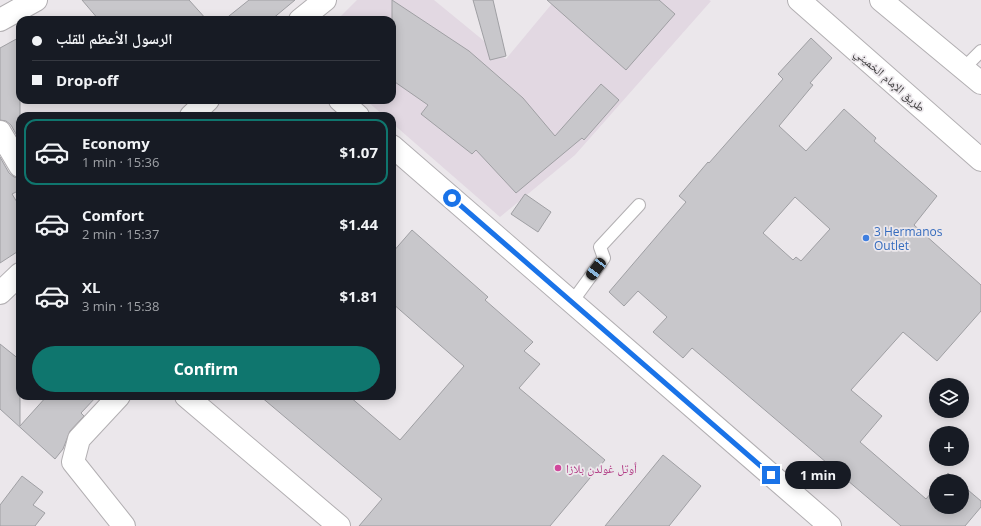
<!DOCTYPE html>
<meta charset="utf-8">
<style>
:root{--surface:#171b24;--page:#20242c;--text:#f1f3f6;--muted:#9ea1a6;--line:#363941;--accent:#0f766e}
body{margin:0;font-family:"Open Sans","Noto Naskh Arabic",sans-serif;background:var(--page);color:var(--text);height:100vh;display:flex;flex-direction:column;font-size:15px;white-space:nowrap}
*{box-sizing:border-box;margin:0}
p{font-size:13px;color:var(--muted)}
.icon{flex:none;width:22px;height:22px;fill:none;stroke:currentColor;stroke-width:2;stroke-linecap:round;stroke-linejoin:round}
.map{position:relative;flex:1;overflow:hidden}
.details{position:absolute;left:16px;top:112px;width:380px;height:288px;display:flex;flex-direction:column;background:var(--surface);border-radius:12px;box-shadow:0 2px 10px #0003}
.details>*{flex:none}
.guide{position:absolute;left:16px;top:16px;width:380px;height:88px;border-radius:12px;box-shadow:0 2px 10px #0003;display:grid;align-content:center;height:88px;padding:0 16px;background:var(--surface)}
.controls{position:absolute;left:929px;top:378px;display:grid;gap:8px}
.controls a{display:grid;place-items:center;width:40px;height:40px;border-radius:50%;background:var(--surface);box-shadow:0 2px 10px #0003;font-size:20px}
.end{position:absolute;width:18px;height:18px;margin:-9px;border:5px solid #1a73e8;background:#fff;box-shadow:0 0 0 2px #fff}
.from{border-radius:50%}
.bubble{position:absolute;height:28px;border-radius:14px;background:var(--surface);box-shadow:0 2px 10px #0003;font-size:13px;font-weight:700;line-height:28px;text-align:center}
.car{position:absolute;width:12px;height:24px;margin:-12px -6px;border-radius:5px;box-shadow:0 0 3px 1px #0007;background:linear-gradient(#222 24%,#8ab4d8 0 40%,#222 0 76%,#8ab4d8 0 86%,#222 0)}
.guide b{display:flex;align-items:center;gap:14px;height:38px;font-size:15px}
.guide b+b{border-top:1px solid var(--line)}
.guide i{width:10px;height:10px;background:var(--text)}
ul{padding:7px 0 0;list-style:none}
li{display:flex;align-items:center;gap:12px;height:66px;margin:0 8px 6px;padding:0 8px;border:2px solid transparent;border-radius:12px}
li div{flex:1}
li b{display:block;font-size:15px}
li em{font-style:normal;font-weight:700}
li.selected{border-color:var(--accent)}
li>.icon{width:36px;height:36px;stroke-width:1.5}
.cta{display:flex;gap:8px;margin-top:auto;padding:8px 16px}
.cta a{flex:1;height:46px;border-radius:24px;background:var(--accent);color:#fff;font-size:16px;font-weight:700;line-height:46px;text-align:center}
.map>svg:first-child{display:block}
.built{fill:#e2d8e2}
.building{fill:#c8c7cb;stroke:#9f9fa3;fill-rule:evenodd}
.lines{fill:none;stroke-linecap:round;stroke-linejoin:round}
.lane-casing{stroke:#b2afb2;stroke-width:14}
.street-casing{stroke:#b2afb2;stroke-width:24}
.secondary-casing{stroke:#b2afb2;stroke-width:24}
.highway-casing{stroke:#b2afb2;stroke-width:24}
.lane{stroke:#fff;stroke-width:12}
.street{stroke:#fff;stroke-width:22}
.secondary{stroke:#fff;stroke-width:22}
.highway{stroke:#fff;stroke-width:22}
.route{stroke:#1a73e8;stroke-width:5}
.shop-dot{fill:#3f7fe0;stroke:#ebe7eb;stroke-width:1.5}
.hotel-dot{fill:#d1479c;stroke:#ebe7eb;stroke-width:1.5}
.labels{text-anchor:middle;dominant-baseline:central;stroke-width:3.5;stroke-linejoin:round;paint-order:stroke}
.street-label{font-size:12px;fill:#3d3c3d;stroke:#ebe7eb}
.shop-label{font-size:12px;fill:#366cbe;stroke:#ebe7eb;text-anchor:start}
.hotel-label{font-size:12px;fill:#b23c85;stroke:#ebe7eb;text-anchor:start}
</style>
<div class="map">
<svg width="981" height="526" viewBox="0 0 981 526">
<rect width="100%" height="100%" fill="#ebe7eb"/>
<polygon class="built" points="357,0 434,0 506,59 555,0 709,0 711,1 575,155 500,217 392,123 392,116 384,116 366,100 392,100 392,20 337,20"/>
<g class="building">
<polygon points="82,0 189,0 207,20 99,20"/>
<polygon points="249,0 295,0 271,20 224,20"/>
<polygon points="392,0 469,51 523,98 555,136 601,84 619,100 584,140 582,138 516,193 476,150 472,154 421,114 428,105 392,80"/>
<polygon points="473,0 493,0 506,56 490,60"/>
<polygon points="547,0 659,0 675,14 626,70"/>
<polygon points="20,37 20,141 11,125 6,121 0,120 0,48"/>
<path d="M811,38l21,20 -22,25 3,2 -34,41 27,25 38,-42 32,29 -2,3 63,55 -23,29 67,60v26l-44,50 -34,-29 -52,58 31,26 -22,26 66,57 10,-12v20h26v-22l19,16v6l-16,19h-64l-209,-178 -9,10 -30,-26 14,-15 -29,-26 -14,15 -15,-14 77,-90 -7,-6 29,-34 1,1 74,-84 -5,-5zM795,197l35,32 -29,32 -5,-4 -3,3 -30,-27z"/>
<polygon points="0,157 9,173 14,177 20,178 20,190 12,194 20,207 20,250 0,263"/>
<polygon points="525,194 551,212 538,232 511,214"/>
<polygon points="412,230 488,297 485,300 533,342 524,351 540,364 519,388 605,460 550,526 359,526 382,499 260,396 349,396 400,440 464,366 392,303 392,253"/>
<polygon points="0,344 20,360 20,426 47,396 97,396 81,413 84,416 70,431 63,449 55,459 0,409"/>
<polygon points="663,455 701,486 669,526 605,526"/>
<polygon points="948,473 957,481 941,481"/>
<polygon points="22,476 43,492 33,505 45,513 35,526 0,526 0,505"/>
</g>
<g class="lines">
<g class="lane-casing">
<g id="lane">
<polyline points="964,68 981,51"/>
<polyline points="572,302 604,258 600,247 639,205"/>
</g>
</g>
<g class="street-casing">
<g id="street">
<polyline points="0,20 36,0"/>
<polyline points="340,100 358,116"/>
<polyline points="0,132 20,166"/>
<polyline points="392,146 830,526"/>
<polyline points="119,396 79,439 73,462 124,526"/>
<polyline points="186,396 339,526"/>
</g>
</g>
<g class="secondary-casing">
<g id="secondary">
<polyline points="300,20 325,0"/>
<polyline points="191,116 208,100"/>
<polyline points="0,293 20,274"/>
</g>
</g>
<g class="highway-casing">
<g id="highway">
<polyline points="799,0 981,160"/>
<polyline points="881,0 981,83"/>
</g>
</g>
<use href="#lane" class="lane"/>
<use href="#street" class="street"/>
<use href="#secondary" class="secondary"/>
<use href="#highway" class="highway"/>
</g>
<g class="lines">
<polyline class="route" points="452,198 771,475"/>
</g>
<circle class="shop-dot" cx="866" cy="238" r="4"/>
<circle class="hotel-dot" cx="558" cy="468" r="4"/>
<g class="labels">
<g class="street-label">
<text transform="translate(890 80) rotate(41)">طريق الإمام الخميني</text>
</g>
<g class="shop-label">
<text x="874" y="231">3 Hermanos<tspan x="874" dy="14">Outlet</tspan></text>
</g>
<g class="hotel-label">
<text x="566" y="468">أوتل غولدن بلازا</text>
</g>
</g>
</svg>
<div class="controls">
<a><svg class="icon" aria-label="layers" viewBox="0 0 24 24"><path d="M12 4l9 5-9 5-9-5zM3 14l9 5 9-5"/></svg></a>
<a>+</a>
<a>−</a>
</div>
<i class="end from" style="left:452px;top:198px"></i>
<i class="end" style="left:771px;top:475px"></i>
<div class="bubble" style="left:785px;top:461px;width:66px">1 min</div>
<i class="car" style="left:596px;top:269px;rotate:217deg"></i>
<div class="guide">
<b><i class="from"></i>الرسول الأعظم للقلب</b>
<b><i></i>Drop-off</b>
</div>
<section class="details">
<ul>
<li class="selected"><svg class="icon" aria-label="car" viewBox="0 0 24 24"><path d="M5 17H2v-5l4-1 3-4h7l3 4 3 1v5h-3M9 17h6M6 11h13"/><circle cx="7" cy="17" r="2"/><circle cx="17" cy="17" r="2"/></svg><div><b>Economy</b><p>1 min · 15:36</p></div><em>$1.07</em></li>
<li><svg class="icon" aria-label="car" viewBox="0 0 24 24"><path d="M5 17H2v-5l4-1 3-4h7l3 4 3 1v5h-3M9 17h6M6 11h13"/><circle cx="7" cy="17" r="2"/><circle cx="17" cy="17" r="2"/></svg><div><b>Comfort</b><p>2 min · 15:37</p></div><em>$1.44</em></li>
<li><svg class="icon" aria-label="car" viewBox="0 0 24 24"><path d="M5 17H2v-5l4-1 3-4h7l3 4 3 1v5h-3M9 17h6M6 11h13"/><circle cx="7" cy="17" r="2"/><circle cx="17" cy="17" r="2"/></svg><div><b>XL</b><p>3 min · 15:38</p></div><em>$1.81</em></li>
</ul>
<div class="cta"><a>Confirm</a></div>
</section>
</div>
